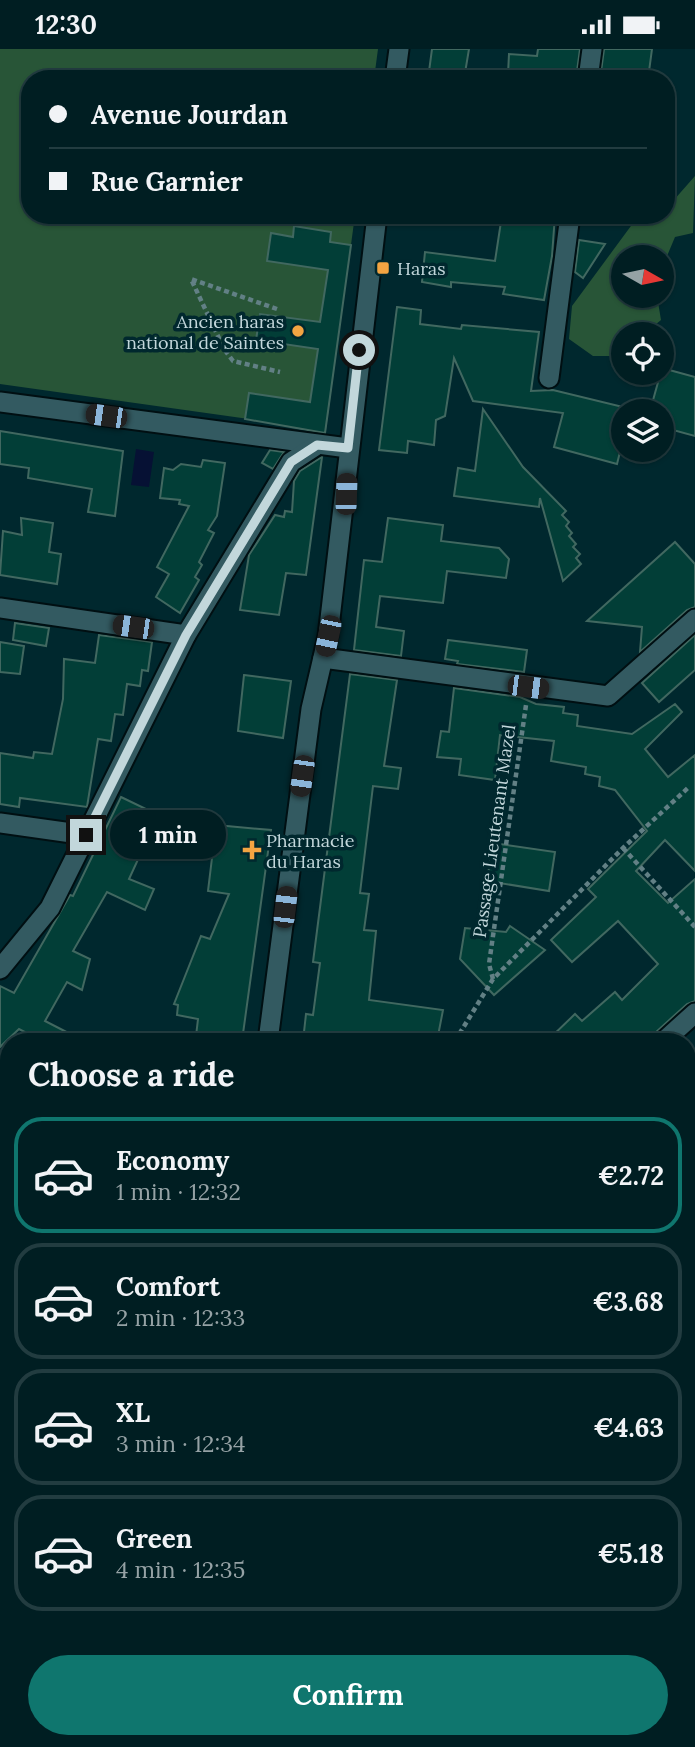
<!DOCTYPE html>
<meta charset="utf-8">
<style>
:root{--surface:#001e22;--page:#0a272a;--text:#f1f3f6;--muted:#95a2a5;--line:#223c40;--accent:#0f766e}
body{margin:0;font-family:Lora,serif;background:var(--page);color:var(--text);height:100vh;display:flex;flex-direction:column;font-size:26px;white-space:nowrap}
*{box-sizing:border-box;margin:0}
p{font-size:23px;color:var(--muted)}
.icon{flex:none;width:38px;height:38px;fill:none;stroke:currentColor;stroke-width:2;stroke-linecap:round;stroke-linejoin:round}
.map{position:relative;flex:1;overflow:hidden}
.side{position:absolute;left:0px;top:984px;width:696px;height:716px;display:flex;flex-direction:column;background:var(--surface);border-radius:28px 28px 0 0;box-shadow:0 2px 5px #0004,0 0 0 2px var(--line)}
.side>*{flex:none}
.top-card{position:absolute;left:21px;top:21px;width:654px;height:154px;border-radius:28px;box-shadow:0 2px 5px #0004,0 0 0 2px var(--line);display:grid;align-content:center;height:154px;padding:0 28px;background:var(--surface)}
.needle{width:46px;rotate:99deg}
.fabs{position:absolute;left:611px;top:196px;display:grid;gap:14px}
.fabs a{display:grid;place-items:center;width:63px;height:63px;border-radius:50%;background:var(--surface);box-shadow:0 2px 5px #0004,0 0 0 2px var(--line);font-size:35px}
.end{position:absolute;width:32px;height:32px;margin:-16px;border:9px solid #c2d7db;background:#111;box-shadow:0 0 0 4px #111}
.from{border-radius:50%}
.bubble{position:absolute;height:49px;border-radius:24px;background:var(--surface);box-shadow:0 2px 5px #0004,0 0 0 2px var(--line);font-size:23px;font-weight:800;line-height:49px;text-align:center}
.car{position:absolute;width:21px;height:42px;margin:-21px -10px;border-radius:9px;box-shadow:0 0 5px 2px #0007;background:linear-gradient(#222 24%,#8ab4d8 0 40%,#222 0 76%,#8ab4d8 0 86%,#222 0)}
.top-card b{display:flex;align-items:center;gap:24px;height:66px;font-size:26px}
.top-card b+b{border-top:2px solid var(--line)}
.top-card i{width:18px;height:18px;background:var(--text)}
ul{padding:0;list-style:none}
li{display:flex;align-items:center;gap:21px;height:116px;margin:0 14px 10px;padding:0 14px;border:4px solid var(--line);border-radius:28px}
li div{flex:1}
li b{display:block;font-size:26px}
li em{font-style:normal;font-weight:800}
li.on{border-color:var(--accent)}
li>.icon{width:63px;height:63px;stroke-width:1.5}
h2{padding:0 28px;font-size:32px;line-height:84px}
.action{display:flex;gap:14px;margin-top:auto;padding:14px 28px}
.action a{flex:1;height:80px;border-radius:42px;background:var(--accent);color:#fff;font-size:28px;font-weight:800;line-height:80px;text-align:center}
.status{display:flex;justify-content:space-between;align-items:center;height:49px;padding:0 35px;background:var(--surface);direction:ltr}
.status svg{height:19px;fill:currentColor}
.map>svg:first-child{display:block}
.green{fill:#285537}
.water{fill:#061134}
.building{fill:#023e37;stroke:#416860;stroke-width:2}
.lines{fill:none;stroke-linecap:round;stroke-linejoin:round}
.minor-casing{stroke:#000f12;stroke-width:23}
.secondary-casing{stroke:#000f12;stroke-width:23}
.path{stroke:#628085;stroke-width:4.5;stroke-dasharray:5 3.5;stroke-linecap:butt}
.minor{stroke:#335a61;stroke-width:19}
.secondary{stroke:#335a61;stroke-width:19}
.route{stroke:#c2d7db;stroke-width:9}
.poi-dot{fill:#f3a442;stroke:#00282e;stroke-width:2.5}
.labels{text-anchor:middle;dominant-baseline:central;stroke-width:7;stroke-linejoin:round;paint-order:stroke}
.poi-label{font-size:18px;fill:#c2d7db;stroke:#00282e;text-anchor:start}
.street-label{font-size:18px;fill:#c2d7db;stroke:#00282e}
</style>
<div class="status"><b>12:30</b><svg viewBox="0 0 49 12"><path d="M0 12V9h3v3zM5 12V6h3v6zM10 12V3h3v9zM15 12V0h3v12zM26 1h20v11H26zM47 4h2v5h-2z"/></svg></div>
<div class="map">
<svg width="695" height="1698" viewBox="0 0 695 1698">
<rect width="100%" height="100%" fill="#00282e"/>
<g class="green">
<polygon points="0,0 378,0 374,30 30,30 30,166 355,166 326,381 0,335"/>
<polygon points="695,127 693,184 675,188 662,219 662,208 623,208 623,247 657,247 661,271 644,285 623,285 623,304 618,307 593,307 569,290 572,257 639,166 667,166 667,154 673,152"/>
<polygon points="9,1550 9,1610 8,1611 0,1600 0,1551"/>
</g>
<polygon class="water" points="136,400 154,403 149,438 131,436"/>
<g class="building">
<polygon points="432,0 469,0 464,30 428,30"/>
<polygon points="538,0 580,0 576,30 526,30 508,25 509,5 537,7"/>
<polygon points="604,0 652,0 648,30 600,30"/>
<polygon points="502,166 555,166 552,207 544,251 503,245 505,238 451,233 451,238 422,233 425,203 495,212"/>
<polygon points="294,177 331,183 330,193 351,196 325,384 245,370 249,344 310,353 318,300 256,291 260,265 320,273 328,221 267,212 271,184 293,188"/>
<polygon points="579,191 605,195 583,229 575,223"/>
<polygon points="397,258 421,261 420,275 461,280 462,276 539,283 531,342 553,341 623,358 623,391 617,415 554,398 563,364 473,352 454,309 445,367 436,371 434,396 408,392 407,404 379,401"/>
<polygon points="662,319 695,328 695,387 662,378 662,362 650,362"/>
<polygon points="483,360 523,418 566,462 562,466 569,473 566,477 572,484 569,487 576,495 573,498 580,505 576,509 581,515 563,532 540,449 539,458 454,447 458,419 475,422"/>
<polygon points="0,382 123,402 115,467 88,463 92,440 28,429 29,419 0,415"/>
<polygon points="270,401 284,403 273,420 262,414"/>
<polygon points="322,408 306,526 286,524 279,566 240,561 249,506 275,466 284,468 285,462 292,463 294,432 300,422"/>
<polygon points="203,411 225,414 217,467 208,481 214,484 199,513 202,516 195,528 199,531 180,564 156,548 169,525 157,518 189,457 179,455 180,451 160,449 164,419 173,421 181,415 201,418"/>
<polygon points="21,469 53,474 49,503 61,505 57,535 0,526 3,482 22,486"/>
<polygon points="388,469 443,476 441,492 499,499 509,510 506,529 447,522 443,554 380,547 376,578 404,582 401,607 354,601 364,511 382,513"/>
<polygon points="675,493 695,515 695,558 687,561 640,603 642,578 587,572"/>
<polygon points="15,574 49,579 46,597 13,591"/>
<polygon points="99,586 152,593 148,622 142,621 140,637 127,635 123,666 115,665 111,692 98,690 87,758 20,749 19,758 0,755 0,704 33,709 34,703 52,705 63,650 64,610 95,614"/>
<polygon points="695,586 695,621 659,653 642,634"/>
<polygon points="448,591 527,601 524,623 457,615 458,612 445,610"/>
<polygon points="0,593 24,597 20,625 0,623"/>
<polygon points="350,625 397,631 384,717 401,719 398,740 373,737 360,844 369,845 364,881 376,882 369,951 443,961 437,992 355,984 354,992 303,992 306,965 313,966 320,914 313,913"/>
<polygon points="244,626 291,632 283,689 238,682"/>
<polygon points="454,639 520,648 536,655 564,658 563,664 578,666 577,677 632,685 675,655 682,663 645,700 668,728 695,706 695,822 665,791 636,822 668,854 695,830 695,952 687,955 656,983 652,992 547,992 575,965 582,972 615,943 622,951 658,915 618,872 572,913 551,891 596,848 588,840 647,782 615,741 599,737 600,728 585,725 586,718 551,712 554,692 500,686 495,731 459,726 461,710 437,708 441,682 449,683"/>
<polygon points="121,748 148,761 137,786 147,791 129,830 154,840 145,861 107,843 73,902 90,910 82,941 67,933 45,972 84,992 42,992 19,980 0,998 0,937 14,944 70,846 73,847"/>
<polygon points="216,776 271,781 242,992 196,987 198,970 177,966 178,956 174,955 201,887 210,890 229,845 208,842"/>
<polygon points="493,794 555,803 549,842 487,832"/>
<polygon points="510,877 545,901 494,946 460,910 465,879 506,883"/>
</g>
<g class="lines">
<g class="minor-casing">
<g id="minor">
<polyline points="588,30 592,0"/>
<polyline points="549,329 570,166"/>
<polyline points="0,353 348,399"/>
<polyline points="0,559 186,586"/>
<polyline points="323,609 608,647 695,570"/>
<polyline points="0,774 86,786"/>
<polyline points="0,920 50,859 186,586 291,413 317,396"/>
<polyline points="664,992 695,964"/>
<polyline points="688,1303 695,1307"/>
<polyline points="688,1400 695,1387"/>
<polyline points="688,1625 695,1629"/>
<polyline points="461,1690 477,1698"/>
</g>
</g>
<g class="secondary-casing">
<g id="secondary">
<polyline points="395,30 399,0"/>
<polyline points="268,992 311,660 328,587 377,166"/>
<polyline points="181,1698 182,1690"/>
</g>
</g>
<g class="path">
<polyline points="277,260 191,230 224,300 233,312 280,323"/>
<polyline points="623,799 695,878"/>
<polyline points="493,930 489,915 526,656"/>
<polyline points="455,992 493,930 623,799 689,738"/>
<polyline points="688,1160 695,1153"/>
</g>
<use href="#minor" class="minor"/>
<use href="#secondary" class="secondary"/>
</g>
<g class="lines">
<polyline class="route" points="86,786 186,586 291,413 317,396 348,399 359,301"/>
</g>
<g class="poi-dot">
<rect x="376" y="212" width="14" height="14" rx="3.5"/>
<circle cx="298" cy="282" r="7"/>
<path d="M248.5 790.5h7v7h7v7h-7v7h-7v-7h-7v-7h7z"/>
</g>
<g class="labels">
<g class="poi-label">
<text x="397" y="219">Haras</text>
<text x="284" y="272" text-anchor="end">Ancien haras<tspan x="284" dy="21">national de Saintes</tspan></text>
<text x="266" y="791">Pharmacie<tspan x="266" dy="21">du Haras</tspan></text>
</g>
<g class="street-label">
<text transform="translate(494 782) rotate(-82)">Passage Lieutenant Mazel</text>
</g>
</g>
</svg>
<div class="fabs">
<a><svg class="needle" viewBox="-14 -14 28 28"><path d="M0-13l5 13h-10z" fill="#e53935"/><path d="M0 13l5-13h-10z" fill="#95a2a5"/></svg></a>
<a><svg class="icon" aria-label="locate" viewBox="0 0 24 24"><circle cx="12" cy="12" r="6"/><path d="M12 2v4M12 18v4M2 12h4M18 12h4"/></svg></a>
<a><svg class="icon" aria-label="layers" viewBox="0 0 24 24"><path d="M12 4l9 5-9 5-9-5zM3 14l9 5 9-5"/></svg></a>
</div>
<i class="end from" style="left:359px;top:301px"></i>
<i class="end" style="left:86px;top:786px"></i>
<div class="bubble" style="left:110px;top:761px;width:116px">1 min</div>
<i class="car" style="left:106px;top:367px;rotate:278deg"></i>
<i class="car" style="left:346px;top:445px;rotate:2deg"></i>
<i class="car" style="left:133px;top:578px;rotate:278deg"></i>
<i class="car" style="left:328px;top:587px;rotate:192deg"></i>
<i class="car" style="left:528px;top:638px;rotate:97deg"></i>
<i class="car" style="left:302px;top:727px;rotate:188deg"></i>
<i class="car" style="left:285px;top:858px;rotate:7deg"></i>
<div class="top-card">
<b><i class="from"></i>Avenue Jourdan</b>
<b><i></i>Rue Garnier</b>
</div>
<section class="side">
<h2>Choose a ride</h2>
<ul>
<li class="on"><svg class="icon" aria-label="car" viewBox="0 0 24 24"><path d="M5 17H2v-5l4-1 3-4h7l3 4 3 1v5h-3M9 17h6M6 11h13"/><circle cx="7" cy="17" r="2"/><circle cx="17" cy="17" r="2"/></svg><div><b>Economy</b><p>1 min · 12:32</p></div><em>€2.72</em></li>
<li><svg class="icon" aria-label="car" viewBox="0 0 24 24"><path d="M5 17H2v-5l4-1 3-4h7l3 4 3 1v5h-3M9 17h6M6 11h13"/><circle cx="7" cy="17" r="2"/><circle cx="17" cy="17" r="2"/></svg><div><b>Comfort</b><p>2 min · 12:33</p></div><em>€3.68</em></li>
<li><svg class="icon" aria-label="car" viewBox="0 0 24 24"><path d="M5 17H2v-5l4-1 3-4h7l3 4 3 1v5h-3M9 17h6M6 11h13"/><circle cx="7" cy="17" r="2"/><circle cx="17" cy="17" r="2"/></svg><div><b>XL</b><p>3 min · 12:34</p></div><em>€4.63</em></li>
<li><svg class="icon" aria-label="car" viewBox="0 0 24 24"><path d="M5 17H2v-5l4-1 3-4h7l3 4 3 1v5h-3M9 17h6M6 11h13"/><circle cx="7" cy="17" r="2"/><circle cx="17" cy="17" r="2"/></svg><div><b>Green</b><p>4 min · 12:35</p></div><em>€5.18</em></li>
</ul>
<div class="action"><a>Confirm</a></div>
</section>
</div>
